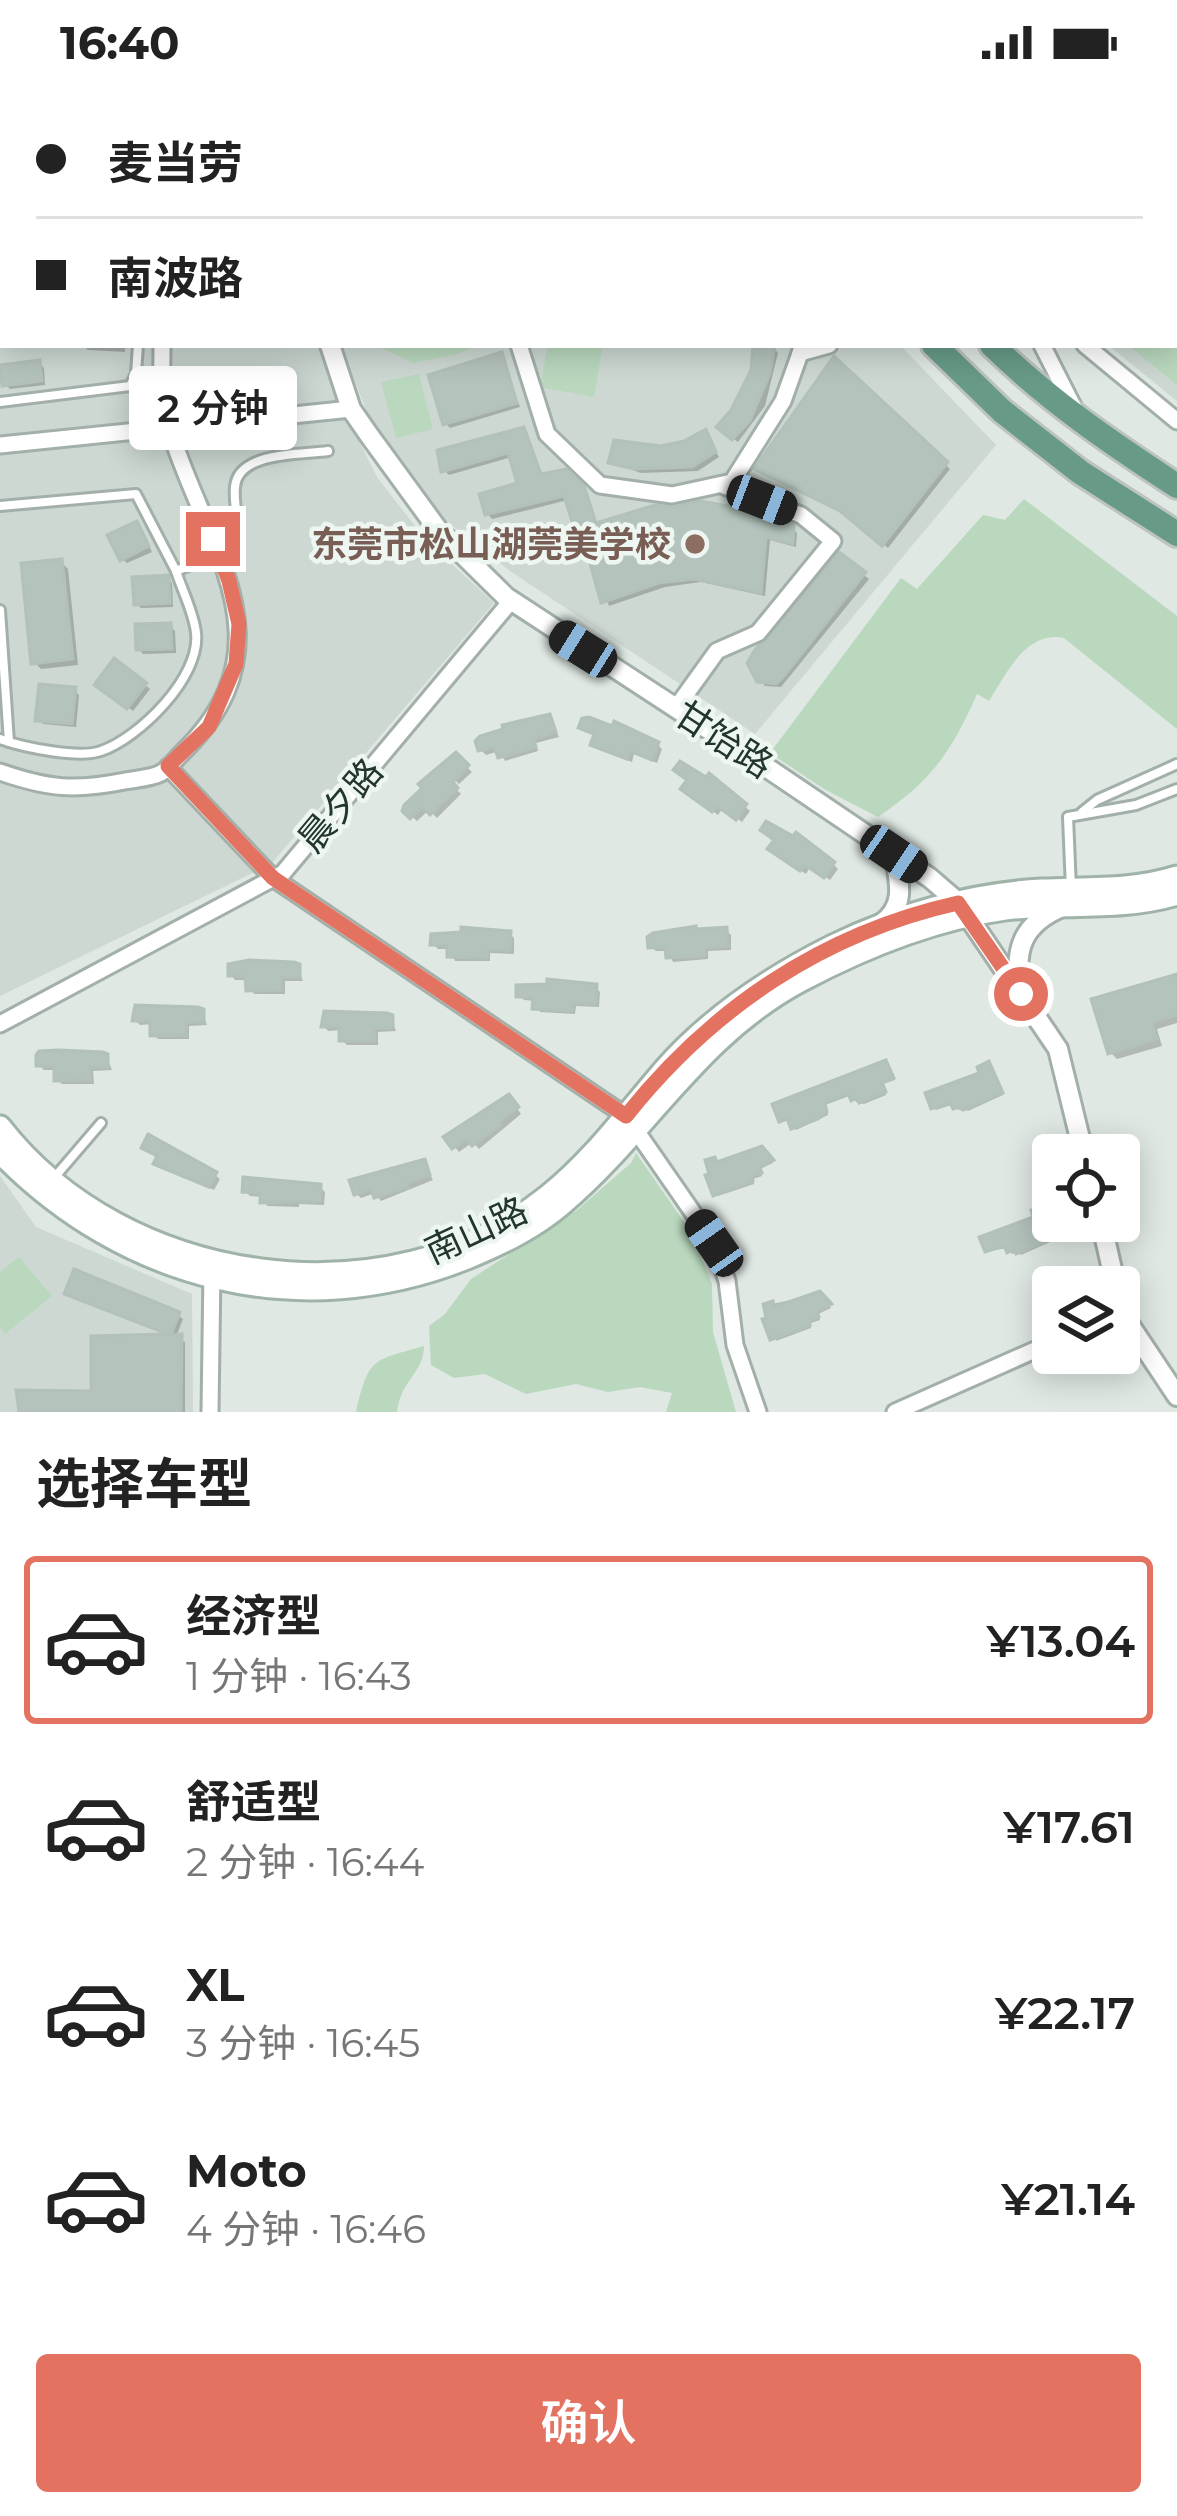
<!DOCTYPE html>
<html lang="zh">
<meta charset="utf-8">
<style>
:root{--surface:#fff;--page:#f6f6f6;--text:#222;--muted:#767676;--line:#e0e0e0;--accent:#e47261}
body{margin:0;font-family:Montserrat,"Noto Sans SC",sans-serif;background:var(--page);color:var(--text);height:100vh;display:flex;flex-direction:column;font-size:45px;white-space:nowrap}
*{box-sizing:border-box;margin:0}
p{font-size:39px;color:var(--muted)}
.icon{flex:none;width:66px;height:66px;fill:none;stroke:currentColor;stroke-width:2;stroke-linecap:round;stroke-linejoin:round}
.map{position:relative;height:1328px;overflow:hidden}
.sheet{display:flex;flex-direction:column;background:var(--surface);flex:1}
.sheet>*{flex:none}
.banner{position:absolute;left:0px;top:0px;width:1179px;height:264px;box-shadow:0 6px 30px #0003;display:grid;align-content:center;height:264px;padding:0 36px;background:var(--surface)}
.buttons{position:absolute;left:1032px;top:1050px;display:grid;gap:24px}
.buttons a{display:grid;place-items:center;width:108px;height:108px;border-radius:12px;background:var(--surface);box-shadow:0 6px 30px #0003;font-size:60px}
.end{position:absolute;width:54px;height:54px;margin:-27px;border:15px solid #e47261;background:#fff;box-shadow:0 0 0 6px #fff}
.from{border-radius:50%}
.bubble{position:absolute;height:84px;border-radius:12px;background:var(--surface);box-shadow:0 6px 30px #0003;font-size:39px;font-weight:600;line-height:84px;text-align:center}
.car{position:absolute;width:36px;height:72px;margin:-36px -18px;border-radius:15px;box-shadow:0 0 9px 3px #0007;background:linear-gradient(#222 24%,#8ab4d8 0 40%,#222 0 76%,#8ab4d8 0 86%,#222 0)}
.banner b{display:flex;align-items:center;gap:42px;height:114px;font-size:45px}
.banner b+b{border-top:3px solid var(--line)}
.banner i{width:30px;height:30px;background:var(--text)}
ul{padding:0;list-style:none}
li{display:flex;align-items:center;gap:36px;height:168px;margin:0 24px 18px;padding:0 12px;border:6px solid transparent;border-radius:12px}
li div{flex:1}
li b{display:block;font-size:45px}
li em{font-style:normal;font-weight:600}
li.selected{border-color:var(--accent)}
li>.icon{width:108px;height:108px;stroke-width:1.5}
h2{padding:0 36px;font-size:54px;line-height:144px}
.action{display:flex;gap:24px;margin-top:auto;padding:24px 36px}
.action a{flex:1;height:138px;border-radius:12px;background:var(--accent);color:#fff;font-size:48px;font-weight:600;line-height:138px;text-align:center}
.status{display:flex;justify-content:space-between;align-items:center;height:84px;padding:0 60px;background:var(--surface);direction:ltr}
.status svg{height:33px;fill:currentColor}
.map>svg:first-child{display:block}
.built{fill:#cdd8d2}
.green{fill:#b9d8be}
.shadow{fill:#0003}
.building{fill:#b4c3bc;stroke:#b2c1b9;stroke-width:3}
.lines{fill:none;stroke-linecap:round;stroke-linejoin:round}
.service-casing{stroke:#a3afa9;stroke-width:14}
.minor-casing{stroke:#a3afa9;stroke-width:21}
.tertiary-casing{stroke:#a3afa9;stroke-width:24}
.secondary-casing{stroke:#9fb3a9;stroke-width:27}
.primary-casing{stroke:#bdc3c0;stroke-width:30}
.service{stroke:#fff;stroke-width:8}
.minor{stroke:#fff;stroke-width:15}
.tertiary{stroke:#fff;stroke-width:18}
.secondary{stroke:#fff;stroke-width:21}
.primary{stroke:#679a87;stroke-width:24}
.route{stroke:#e47261;stroke-width:15}
.education-dot{fill:#8d6e63;stroke:#eef6f1;stroke-width:4.5}
.labels{text-anchor:middle;dominant-baseline:central;stroke-width:9;stroke-linejoin:round;paint-order:stroke}
.education-label{font-size:36px;font-weight:bold;fill:#785e54;stroke:#eef6f1;text-anchor:end}
.street-label{font-size:36px;fill:#22362e;stroke:#eef6f1}
</style>
<div class="status"><b>16:40</b><svg viewBox="0 0 49 12"><path d="M0 12V9h3v3zM5 12V6h3v6zM10 12V3h3v9zM15 12V0h3v12zM26 1h20v11H26zM47 4h2v5h-2z"/></svg></div>
<div class="map">
<svg width="1177" height="1328" viewBox="0 0 1177 1328">
<rect width="100%" height="100%" fill="#dfe8e3"/>
<g class="built">
<polygon points="0,0 352,0 3,3 3,261 322,261 330,299 377,393 425,455 494,519 271,780 0,912"/>
<polygon points="838,0 1177,0 1177,317 1108,261 1176,261 1176,3"/>
<polygon points="340,261 900,261 996,361 755,650 510,487 441,433 371,338"/>
<polygon points="0,1092 36,1143 192,1210 193,1328 0,1328"/>
</g>
<g class="green">
<polygon points="867,0 1177,0 1177,301 1128,261 1176,261 1176,3 865,3"/>
<polygon points="376,261 480,261 457,270 413,279"/>
<polygon points="548,261 603,261 594,313 540,303"/>
<polygon points="419,290 433,345 396,354 381,298"/>
<path d="M1024,415l153,117v113l-113,-91c-37,-8 -57,34 -75,63l-12,-7c-26,59 -46,87 -99,123l-54,-28 -54,-36 131,-175 16,11 66,-74 22,5z"/>
<polygon points="636,1069 691,1148 712,1200 713,1248 736,1328 666,1328 672,1309 640,1303 608,1308 576,1300 526,1310 485,1290 454,1294 431,1281 429,1242 445,1230 471,1195 577,1126 631,1079"/>
<polygon points="19,1173 52,1212 5,1250 0,1244 0,1188"/>
<path d="M424,1262c0,27 -23,33 -27,66h-41c13,-56 17,-51 68,-66z"/>
</g>
<g class="shadow">
<polygon points="0,0 68,0 3,3 3,18"/>
<polygon points="83,261 125,261 125,268 88,266"/>
<polygon points="774,264 778,269 765,322 738,358 724,348"/>
<polygon points="501,272 520,323 450,344 446,340"/>
<polygon points="834,276 950,385 888,464 848,431 758,385"/>
<polygon points="39,279 44,284 45,301 10,305 5,300"/>
<polygon points="523,346 543,393 565,388 588,410 598,442 792,444 797,449 796,463 770,456 765,512 701,498 665,503 609,522 590,469 553,480 548,476 579,449 568,416 492,435 488,430 521,401 512,373 449,391 444,386"/>
<polygon points="705,349 719,373 698,387 641,389 611,378 685,360"/>
<polygon points="141,445 152,468 127,479 122,475"/>
<polygon points="840,473 869,495 781,603 765,602 752,587"/>
<polygon points="61,478 68,485 78,581 41,585 34,578"/>
<polygon points="168,495 172,499 173,523 141,524 136,520"/>
<polygon points="170,542 175,547 176,569 143,570 139,565"/>
<polygon points="145,601 150,605 133,627 103,605"/>
<polygon points="74,606 79,611 76,643 43,640 38,635"/>
<polygon points="549,633 559,653 536,659 538,667 505,677 499,667 486,671 481,666"/>
<polygon points="582,643 657,660 662,665 657,679 634,670 632,678 598,665 593,660 597,652"/>
<polygon points="456,672 472,688 459,700 444,685 440,689 461,710 437,734 429,726 417,737 406,727"/>
<polygon points="710,693 750,727 742,738 723,724 718,731 688,710"/>
<polygon points="777,757 833,780 838,785 830,796 810,783 806,790 776,770"/>
<polygon points="726,846 731,851 731,866 708,867 708,875 673,878 668,867 656,867 651,863"/>
<polygon points="510,850 514,854 514,870 490,869 490,877 455,877 450,865 438,865 433,860"/>
<polygon points="298,883 303,897 285,897 285,910 254,910 249,896 235,896 231,891"/>
<polygon points="1177,893 1177,939 1157,945 1162,962 1117,975 1110,968"/>
<polygon points="595,903 600,908 599,923 576,922 575,930 540,928 536,917 524,916 519,911"/>
<polygon points="202,928 207,941 189,942 189,955 158,955 153,950 153,940 140,941 135,936"/>
<polygon points="391,934 396,947 378,948 378,961 347,961 342,956 342,946 328,947 324,942"/>
<polygon points="107,973 112,986 93,987 94,1000 62,1000 57,996 57,986 44,986 39,981"/>
<polygon points="888,982 895,996 883,1000 886,1011 864,1020 856,1018 852,1011 825,1021 828,1031 796,1046 791,1036 782,1036"/>
<polygon points="991,983 1003,1011 968,1027 964,1024 958,1026 954,1020 936,1026 934,1023"/>
<polygon points="513,1018 521,1030 479,1065 473,1058 459,1068 447,1053"/>
<polygon points="761,1066 773,1079 760,1085 762,1092 753,1095 754,1100 718,1112 717,1079"/>
<polygon points="156,1079 215,1091 220,1095 214,1106"/>
<polygon points="424,1079 433,1096 381,1117 375,1109 361,1114 356,1109"/>
<polygon points="320,1103 325,1108 324,1121 299,1120 299,1123 267,1122 263,1113 250,1112 245,1107"/>
<polygon points="1045,1127 1057,1155 1021,1171 1018,1167 1012,1170 1008,1164 988,1167"/>
<polygon points="68,1209 178,1231 183,1235 176,1253 185,1258 185,1328 22,1328 94,1310 173,1253"/>
<polygon points="819,1210 831,1224 818,1230 820,1236 811,1239 811,1244 776,1257 772,1220"/>
</g>
<g class="building">
<polygon points="753,261 775,261 770,289 750,337 732,356 716,343 731,326 751,286"/>
<polygon points="502,268 517,319 443,341 428,291"/>
<polygon points="834,272 948,378 882,462 840,427 754,385"/>
<polygon points="40,276 42,297 2,302 0,281"/>
<polygon points="524,343 541,390 566,385 584,402 596,439 655,421 674,423 700,417 757,427 794,441 793,460 766,453 761,509 694,495 659,499 601,519 586,465 546,477 537,457 575,447 564,412 485,431 479,410 517,399 508,369 441,388 437,366"/>
<polygon points="706,345 716,368 692,383 634,385 608,379 614,356 661,362 684,357"/>
<polygon points="137,437 149,462 120,477 107,451"/>
<polygon points="839,468 866,488 785,591 776,600 757,598 747,579 754,567"/>
<polygon points="62,475 73,575 31,580 21,479"/>
<polygon points="169,491 170,519 134,521 132,493"/>
<polygon points="171,539 172,565 136,566 135,540"/>
<polygon points="114,574 147,599 127,625 94,601"/>
<polygon points="39,600 76,603 72,640 35,637"/>
<polygon points="550,630 556,648 533,655 536,663 498,674 494,663 478,667 475,657 480,652 503,645 502,641"/>
<polygon points="589,633 612,642 614,637 659,658 652,676 630,667 627,675 590,661 594,650 578,644 582,634"/>
<polygon points="456,668 469,681 453,698 458,704 430,731 422,723 410,735 402,727 404,721 422,704 418,700"/>
<polygon points="680,677 706,693 709,689 747,720 736,736 717,722 712,728 680,705 687,696 673,686"/>
<polygon points="766,737 793,752 796,748 835,778 824,794 805,781 800,787 767,765 774,756 760,746"/>
<polygon points="696,842 696,845 727,843 728,862 705,864 705,872 666,874 665,863 648,864 647,853 653,849"/>
<polygon points="461,843 511,847 510,866 487,866 487,874 447,873 447,861 430,861 431,850 461,848"/>
<polygon points="249,876 294,878 300,880 300,893 281,893 282,906 246,907 245,892 228,892 228,880"/>
<polygon points="1177,890 1177,931 1152,939 1157,955 1108,970 1091,915"/>
<polygon points="547,895 597,900 596,920 572,919 572,927 532,925 533,913 516,913 516,901 547,900"/>
<polygon points="135,921 198,923 204,925 204,938 186,938 186,951 150,952 150,937 132,937"/>
<polygon points="324,927 387,929 393,931 393,944 374,944 375,957 339,957 339,943 321,943"/>
<polygon points="58,966 103,968 108,970 108,983 90,983 90,996 54,997 54,982 36,982 36,971 39,967"/>
<polygon points="886,976 894,994 882,998 886,1008 859,1019 857,1014 851,1017 848,1009 825,1019 827,1028 818,1035 791,1045 787,1035 779,1038 772,1020"/>
<polygon points="989,977 1003,1009 963,1026 959,1023 953,1025 950,1019 931,1025 925,1009 979,989 977,983"/>
<polygon points="509,1010 519,1023 499,1038 501,1041 472,1062 466,1055 452,1065 443,1053"/>
<polygon points="148,1050 217,1088 209,1103 153,1080 157,1072 141,1064"/>
<polygon points="762,1062 774,1076 760,1083 762,1089 752,1092 753,1097 713,1112 705,1091 709,1090 705,1076 715,1073 717,1078"/>
<polygon points="425,1075 430,1091 407,1099 408,1103 374,1114 371,1105 354,1111 349,1096"/>
<polygon points="243,1093 321,1100 321,1117 260,1119 260,1109 242,1108"/>
<polygon points="1043,1121 1057,1152 1016,1170 1013,1166 1007,1169 1004,1162 985,1168 979,1153 1033,1133 1031,1126"/>
<polygon points="74,1185 180,1228 171,1251 182,1250 181,1328 19,1328 16,1306 91,1307 91,1252 168,1250 64,1210"/>
<polygon points="820,1207 832,1220 817,1227 819,1233 810,1237 810,1242 770,1256 762,1235 766,1234 763,1220 773,1217 774,1223"/>
</g>
<g class="lines">
<g class="service-casing">
<g id="service">
<polyline points="127,0 130,3"/>
<polyline points="0,318 130,302 136,290 138,261"/>
<polyline points="0,422 136,410 176,487"/>
<path d="M214,454l17,-4c10,-18 2,-28 4,-47 3,-36 67,-32 93,-36"/>
<polyline points="0,526 9,658"/>
<path d="M0,655c22,8 79,20 101,12 38,-13 100,-74 95,-118 -2,-20 -14,-43 -20,-62l41,-17"/>
<polyline points="1082,728 1097,716 1177,680"/>
<polyline points="1071,805 1068,733 1136,721 1177,705"/>
<polyline points="53,1095 101,1039"/>
</g>
</g>
<g class="minor-casing">
<g id="minor">
<polyline points="173,0 175,3"/>
<polyline points="824,0 827,3"/>
<polyline points="840,3 842,0"/>
<polyline points="519,261 547,350 600,401 672,411 732,398 783,317 803,261"/>
<polyline points="1042,261 1076,328"/>
<polyline points="1085,261 1177,337"/>
<polyline points="800,269 829,261"/>
<polyline points="0,361 351,325"/>
<polyline points="676,624 717,567 758,549 833,457 801,431 724,402"/>
<polyline points="168,683 273,794 626,1032 714,1159 727,1197 735,1261 758,1328"/>
<path d="M0,688c49,17 75,19 125,9 11,-2 27,-3 36,-8 7,-4 14,-13 20,-19 115,-111 24,-207 -12,-327 -9,-27 -7,-54 -7,-82"/>
<polyline points="0,940 283,789 511,517"/>
<polyline points="210,1328 212,1186"/>
<polyline points="895,1328 1053,1258"/>
</g>
</g>
<g class="tertiary-casing">
<g id="tertiary">
<polyline points="360,3 361,0"/>
<polyline points="330,261 351,325 369,351 439,447 506,513 760,679 930,794 959,819 1058,965 1084,1071"/>
<path d="M881,840c26,-18 18,-43 13,-71"/>
<path d="M1020,906c-6,-41 2,-66 42,-83"/>
<polyline points="1101,1137 1116,1203"/>
<polyline points="1119,1216 1121,1228 1177,1312"/>
</g>
</g>
<g class="secondary-casing">
<g id="secondary">
<path d="M0,1043c124,160 388,198 548,69 46,-37 79,-83 117,-127 46,-52 106,-92 168,-123 64,-31 137,-52 209,-56 47,-2 90,1 135,-13"/>
<path d="M0,1068c124,128 300,173 467,106 34,-14 67,-30 95,-54 85,-72 135,-168 238,-223 64,-34 133,-62 205,-72 58,-7 116,2 172,-15"/>
</g>
</g>
<g class="primary-casing">
<g id="primary">
<polyline points="662,0 666,3"/>
<polyline points="730,0 734,3"/>
<polyline points="934,261 1002,327 1080,388 1177,450"/>
<path d="M992,261c56,55 119,98 185,141"/>
</g>
</g>
<use href="#service" class="service"/>
<use href="#minor" class="minor"/>
<use href="#tertiary" class="tertiary"/>
<use href="#secondary" class="secondary"/>
<use href="#primary" class="primary"/>
</g>
<g class="lines">
<path class="route" d="M213,455l16,42 10,43 -3,40 -27,63 -41,39 105,112 353,238c86,-108 197,-183 332,-213l63,91"/>
</g>
<circle class="education-dot" cx="695" cy="460" r="12"/>
<g class="labels">
<g class="education-label">
<text x="671" y="460">东莞市松山湖莞美学校</text>
</g>
<g class="street-label">
<text transform="translate(724 655) rotate(33)">甘饴路</text>
<text transform="translate(340 721) rotate(-50)">晨夕路</text>
<text transform="translate(476 1146) rotate(-25)">南山路</text>
</g>
</g>
</svg>
<div class="buttons">
<a><svg class="icon" aria-label="locate" viewBox="0 0 24 24"><circle cx="12" cy="12" r="6"/><path d="M12 2v4M12 18v4M2 12h4M18 12h4"/></svg></a>
<a><svg class="icon" aria-label="layers" viewBox="0 0 24 24"><path d="M12 4l9 5-9 5-9-5zM3 14l9 5 9-5"/></svg></a>
</div>
<i class="end from" style="left:1021px;top:910px"></i>
<i class="end" style="left:213px;top:455px"></i>
<div class="bubble" style="left:129px;top:282px;width:168px">2 分钟</div>
<i class="car" style="left:762px;top:416px;rotate:111deg"></i>
<i class="car" style="left:583px;top:565px;rotate:302deg"></i>
<i class="car" style="left:894px;top:770px;rotate:124deg"></i>
<i class="car" style="left:714px;top:1159px;rotate:325deg"></i>
<div class="banner">
<b><i class="from"></i>麦当劳</b>
<b><i></i>南波路</b>
</div>
</div>
<section class="sheet">
<h2>选择车型</h2>
<ul>
<li class="selected"><svg class="icon" aria-label="car" viewBox="0 0 24 24"><path d="M5 17H2v-5l4-1 3-4h7l3 4 3 1v5h-3M9 17h6M6 11h13"/><circle cx="7" cy="17" r="2"/><circle cx="17" cy="17" r="2"/></svg><div><b>经济型</b><p>1 分钟 · 16:43</p></div><em>¥13.04</em></li>
<li><svg class="icon" aria-label="car" viewBox="0 0 24 24"><path d="M5 17H2v-5l4-1 3-4h7l3 4 3 1v5h-3M9 17h6M6 11h13"/><circle cx="7" cy="17" r="2"/><circle cx="17" cy="17" r="2"/></svg><div><b>舒适型</b><p>2 分钟 · 16:44</p></div><em>¥17.61</em></li>
<li><svg class="icon" aria-label="car" viewBox="0 0 24 24"><path d="M5 17H2v-5l4-1 3-4h7l3 4 3 1v5h-3M9 17h6M6 11h13"/><circle cx="7" cy="17" r="2"/><circle cx="17" cy="17" r="2"/></svg><div><b>XL</b><p>3 分钟 · 16:45</p></div><em>¥22.17</em></li>
<li><svg class="icon" aria-label="car" viewBox="0 0 24 24"><path d="M5 17H2v-5l4-1 3-4h7l3 4 3 1v5h-3M9 17h6M6 11h13"/><circle cx="7" cy="17" r="2"/><circle cx="17" cy="17" r="2"/></svg><div><b>Moto</b><p>4 分钟 · 16:46</p></div><em>¥21.14</em></li>
</ul>
<div class="action"><a>确认</a></div>
</section>
